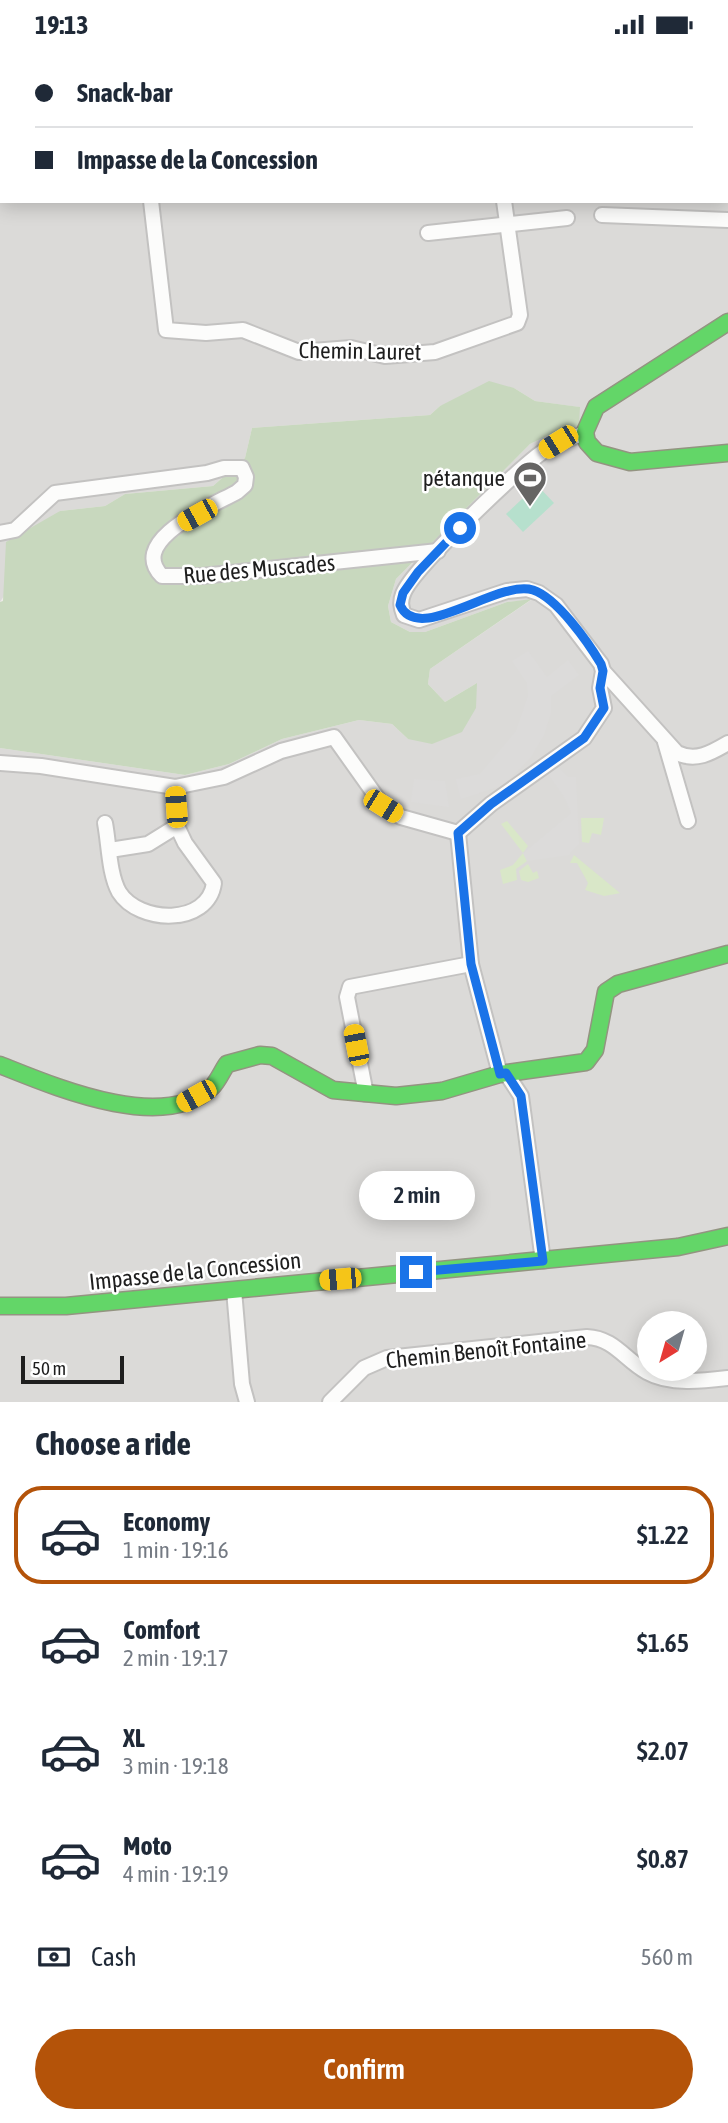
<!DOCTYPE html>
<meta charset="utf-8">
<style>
:root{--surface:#fff;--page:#f2f2f3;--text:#1f2937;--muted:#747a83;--line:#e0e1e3;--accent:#b45309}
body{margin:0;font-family:"Asap Condensed",sans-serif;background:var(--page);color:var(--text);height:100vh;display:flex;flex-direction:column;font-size:26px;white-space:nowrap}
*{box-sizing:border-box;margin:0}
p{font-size:23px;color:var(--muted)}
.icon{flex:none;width:38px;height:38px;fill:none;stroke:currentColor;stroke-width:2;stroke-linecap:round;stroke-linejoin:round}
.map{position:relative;height:1353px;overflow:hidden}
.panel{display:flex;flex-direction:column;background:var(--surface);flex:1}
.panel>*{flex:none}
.top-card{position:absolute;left:0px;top:0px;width:728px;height:154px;box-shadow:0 4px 18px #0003;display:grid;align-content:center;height:154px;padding:0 35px;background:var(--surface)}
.needle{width:46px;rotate:217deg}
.buttons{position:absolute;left:637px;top:1262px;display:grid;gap:14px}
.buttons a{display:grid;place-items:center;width:70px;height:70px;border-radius:50%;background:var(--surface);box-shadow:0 4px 18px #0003;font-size:35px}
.scale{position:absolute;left:21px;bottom:18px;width:103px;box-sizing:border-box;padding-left:7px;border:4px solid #1e1e1e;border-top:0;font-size:19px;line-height:24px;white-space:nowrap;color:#1e1e1e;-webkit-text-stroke:5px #fff;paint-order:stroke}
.end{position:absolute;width:32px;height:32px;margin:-16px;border:9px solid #1a73e8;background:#fff;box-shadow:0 0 0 4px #fff}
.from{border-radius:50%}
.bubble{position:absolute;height:49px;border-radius:24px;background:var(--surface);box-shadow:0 4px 18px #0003;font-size:23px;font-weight:600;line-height:49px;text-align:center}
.car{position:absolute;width:21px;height:42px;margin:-21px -10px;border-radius:9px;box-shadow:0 0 5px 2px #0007;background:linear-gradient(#f5c518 24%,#345 0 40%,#f5c518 0 76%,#345 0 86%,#f5c518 0)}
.top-card b{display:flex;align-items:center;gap:24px;height:66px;font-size:26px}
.top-card b+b{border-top:2px solid var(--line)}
.top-card i{width:18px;height:18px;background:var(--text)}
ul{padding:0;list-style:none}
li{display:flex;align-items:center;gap:21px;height:98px;margin:0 14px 10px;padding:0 21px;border:4px solid transparent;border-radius:28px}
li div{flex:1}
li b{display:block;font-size:26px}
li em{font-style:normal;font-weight:600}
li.on{border-color:var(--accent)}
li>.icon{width:63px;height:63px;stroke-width:1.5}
h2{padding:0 35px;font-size:32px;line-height:84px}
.pay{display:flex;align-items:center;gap:18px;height:77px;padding:0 35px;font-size:26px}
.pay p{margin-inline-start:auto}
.primary-button{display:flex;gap:14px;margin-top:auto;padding:14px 35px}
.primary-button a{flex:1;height:80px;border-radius:42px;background:var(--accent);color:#fff;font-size:28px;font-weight:600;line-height:80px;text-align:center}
.status{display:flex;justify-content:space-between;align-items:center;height:49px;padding:0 35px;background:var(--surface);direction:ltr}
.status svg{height:19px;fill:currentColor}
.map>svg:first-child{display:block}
.residential{fill:#dbdad8;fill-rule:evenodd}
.grass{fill:#d9e7c8}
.forest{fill:#c8d8be}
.pitch{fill:#b6e0cd}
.parking{fill:#dcdbda}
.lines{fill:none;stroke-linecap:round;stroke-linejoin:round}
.street-casing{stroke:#c3c2c1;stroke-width:18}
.fast-casing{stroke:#939481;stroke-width:19}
.jam-casing{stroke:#939481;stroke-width:19}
.street{stroke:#fcfcfb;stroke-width:14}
.fast{stroke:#63d668;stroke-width:16}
.jam{stroke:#b3261e;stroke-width:16}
.route{stroke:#1a73e8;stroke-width:9}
.labels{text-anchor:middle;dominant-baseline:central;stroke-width:5;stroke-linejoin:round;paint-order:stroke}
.street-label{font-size:23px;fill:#1e1e1e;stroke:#fff}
.poi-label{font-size:23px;fill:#1e1e1e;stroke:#fff;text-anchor:end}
</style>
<div class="status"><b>19:13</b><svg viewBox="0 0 49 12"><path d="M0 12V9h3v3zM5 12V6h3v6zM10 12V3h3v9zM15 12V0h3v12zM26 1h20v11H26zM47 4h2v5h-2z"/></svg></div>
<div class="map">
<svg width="728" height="1353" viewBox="0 0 728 1353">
<rect width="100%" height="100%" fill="#eceae7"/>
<path class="residential" d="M0,0h728v1353h-728v-654l185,27 44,-11 53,-25 77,-19 33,4 16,15 69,-56 -32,19 -17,-18 2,-15 101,-69 -24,2 -82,30h-15l-19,-10 -3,-16 8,-27 134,-135 27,-13 22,-5v-19l-44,-6 -21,-13 -74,18 -10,9 -178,13 -7,30 -32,28 -88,8 -20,12 -45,5 -60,91zM2,2h724v150h-724zM649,1274h46v46h-46z"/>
<g class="grass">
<polygon points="581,769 604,769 601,786 592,784 589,794 582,793"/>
<polygon points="507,772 528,797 523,804 527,812 516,820 517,831 503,835 500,821 513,816 523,804 501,775"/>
<polygon points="574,806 620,844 621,844 604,847 585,841 588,834 577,814 570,814"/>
<polygon points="528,815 533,824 537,822 539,829 528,833 521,831 519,822"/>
</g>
<polygon class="forest" points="489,332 514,339 535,352 580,358 579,377 557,382 530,395 396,530 388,557 391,573 410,583 425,583 507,553 532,550 430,620 428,635 445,653 477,634 476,659 462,683 432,695 408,690 392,675 359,671 282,690 229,715 185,726 0,699 0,553 3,552 6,493 60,462 105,457 125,445 213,437 245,409 252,379 430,366 440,357"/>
<polygon class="pitch" points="537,436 554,454 523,483 506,465"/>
<g class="parking">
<polygon points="528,602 547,628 568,611 579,626 551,647 551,664 544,686 531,708 504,736 461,750 456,730 480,725 516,682 528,647 527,634 512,612"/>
<polygon points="551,710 568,728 576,728 579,795 569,806 527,812 523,804 571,764 564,748 542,717"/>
<polygon points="414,730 445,732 449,758 411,753"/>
</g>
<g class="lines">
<g class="street-casing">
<g id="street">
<polyline points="262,0 263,2"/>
<polyline points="483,0 483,2"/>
<polyline points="662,0 663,2"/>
<polyline points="151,152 166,281 206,284 243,281 299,303 351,299 385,307 435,303 517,274 520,266 504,152"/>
<polyline points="602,166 728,171"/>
<polyline points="428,184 567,169"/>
<path d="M0,484l15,-3 40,-37 152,-20 17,-5h18l4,9 -1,8 -8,7c-23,13 -111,48 -75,84h40l236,-25"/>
<path d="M603,622l74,82c19,9 34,0 51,-10"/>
<polyline points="665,693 688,772"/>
<polyline points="0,714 41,717 175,738 224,728 281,702 334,688 383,757 401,768 458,784"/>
<path d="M105,774c4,21 4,51 14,69 20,32 89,34 95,-9l-29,-40 -8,-17 -2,-39"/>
<path d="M458,784l33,-29 93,-66 20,-30 -4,-20 3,-17 -2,-7 -45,-59 -17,-12 -12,-4 -20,2 -88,29 -15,-5c-3,-8 -4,-13 -1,-21 9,-25 109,-118 134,-138 14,-11 31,-17 48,-23"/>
<polyline points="458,784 471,915 500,1025"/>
<polyline points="110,801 148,795 177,777"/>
<polyline points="506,1024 521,1047 543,1212"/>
<polyline points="366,1045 347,948 350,938 471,915"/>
<polyline points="234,1241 242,1335 247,1353"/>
<path d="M330,1353l34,-34 23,-10 200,-21c27,1 38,23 60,35 23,13 56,9 81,6"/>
</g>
</g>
<g class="fast-casing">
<g id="fast">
<polyline points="0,85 2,84"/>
<polyline points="728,273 596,358 585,383 587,393 597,404 630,413 728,404"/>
<path d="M0,1016c53,21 163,69 212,22 6,-6 10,-16 15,-23l33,-9 12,1 61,34 63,6 46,-5 58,-17 86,-12 9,-12 11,-58 12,-8 110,-30"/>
<polyline points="0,1257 66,1257 678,1198 728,1187"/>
</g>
</g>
<g class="jam-casing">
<polyline id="jam" points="345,2 346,0"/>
</g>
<use href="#street" class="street"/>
<use href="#fast" class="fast"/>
<use href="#jam" class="jam"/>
</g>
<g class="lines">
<path class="route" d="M416,1223l127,-11 -22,-165 -15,-23 -6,1 -29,-110 -13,-131 33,-29 93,-66 20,-30 -4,-20 3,-17 -2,-7c-13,-22 -44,-66 -68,-74 -36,-11 -115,56 -133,15l3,-12 15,-21 42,-44"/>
</g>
<defs>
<g id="stadium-pin" transform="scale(1.75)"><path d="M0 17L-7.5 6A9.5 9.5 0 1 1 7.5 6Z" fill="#666564" stroke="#fff"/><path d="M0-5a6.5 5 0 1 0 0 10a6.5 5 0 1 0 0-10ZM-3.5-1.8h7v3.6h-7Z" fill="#fff"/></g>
</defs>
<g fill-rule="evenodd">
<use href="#stadium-pin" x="530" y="429"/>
</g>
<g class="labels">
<g class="street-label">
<text transform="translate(360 302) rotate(1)">Chemin Lauret</text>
<text transform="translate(259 520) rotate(-5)">Rue des Muscades</text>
<text transform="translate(195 1222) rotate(-6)">Impasse de la Concession</text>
<text transform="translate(486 1301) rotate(-6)">Chemin Benoît Fontaine</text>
</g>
<g class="poi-label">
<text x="505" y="429">pétanque</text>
</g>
</g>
</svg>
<div class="buttons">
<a><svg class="needle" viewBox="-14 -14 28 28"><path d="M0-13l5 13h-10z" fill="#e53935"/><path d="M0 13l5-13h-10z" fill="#747a83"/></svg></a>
</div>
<div class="scale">50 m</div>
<i class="end from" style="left:460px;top:479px"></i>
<i class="end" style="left:416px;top:1223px"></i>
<div class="bubble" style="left:359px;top:1122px;width:116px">2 min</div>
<i class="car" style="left:558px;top:393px;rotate:238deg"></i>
<i class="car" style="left:197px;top:466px;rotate:241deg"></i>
<i class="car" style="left:383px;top:757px;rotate:122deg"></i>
<i class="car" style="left:176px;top:758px;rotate:356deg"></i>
<i class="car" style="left:356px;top:996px;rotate:349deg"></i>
<i class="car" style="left:196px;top:1047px;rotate:241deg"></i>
<i class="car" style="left:340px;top:1230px;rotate:265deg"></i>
<div class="top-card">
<b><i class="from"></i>Snack-bar</b>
<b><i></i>Impasse de la Concession</b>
</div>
</div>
<section class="panel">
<h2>Choose a ride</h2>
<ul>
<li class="on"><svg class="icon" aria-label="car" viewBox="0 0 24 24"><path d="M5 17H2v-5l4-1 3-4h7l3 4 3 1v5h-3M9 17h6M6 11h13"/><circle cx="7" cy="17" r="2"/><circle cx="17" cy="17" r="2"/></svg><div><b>Economy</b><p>1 min · 19:16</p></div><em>$1.22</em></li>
<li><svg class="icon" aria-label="car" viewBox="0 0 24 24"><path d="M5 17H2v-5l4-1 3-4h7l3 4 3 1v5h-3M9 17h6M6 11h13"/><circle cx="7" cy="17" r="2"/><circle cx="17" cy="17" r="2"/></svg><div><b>Comfort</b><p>2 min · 19:17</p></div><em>$1.65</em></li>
<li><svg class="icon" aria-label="car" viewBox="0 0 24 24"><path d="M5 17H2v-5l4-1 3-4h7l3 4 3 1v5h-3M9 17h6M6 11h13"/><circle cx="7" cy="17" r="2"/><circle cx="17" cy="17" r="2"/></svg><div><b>XL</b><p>3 min · 19:18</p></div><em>$2.07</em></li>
<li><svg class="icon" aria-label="car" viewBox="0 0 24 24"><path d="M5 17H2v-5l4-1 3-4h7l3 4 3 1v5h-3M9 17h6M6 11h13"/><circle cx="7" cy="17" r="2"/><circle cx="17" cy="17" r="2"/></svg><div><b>Moto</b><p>4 min · 19:19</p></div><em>$0.87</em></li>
</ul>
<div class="pay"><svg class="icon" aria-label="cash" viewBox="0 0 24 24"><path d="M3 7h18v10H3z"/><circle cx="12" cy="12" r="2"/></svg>Cash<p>560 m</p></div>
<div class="primary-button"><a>Confirm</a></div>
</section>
